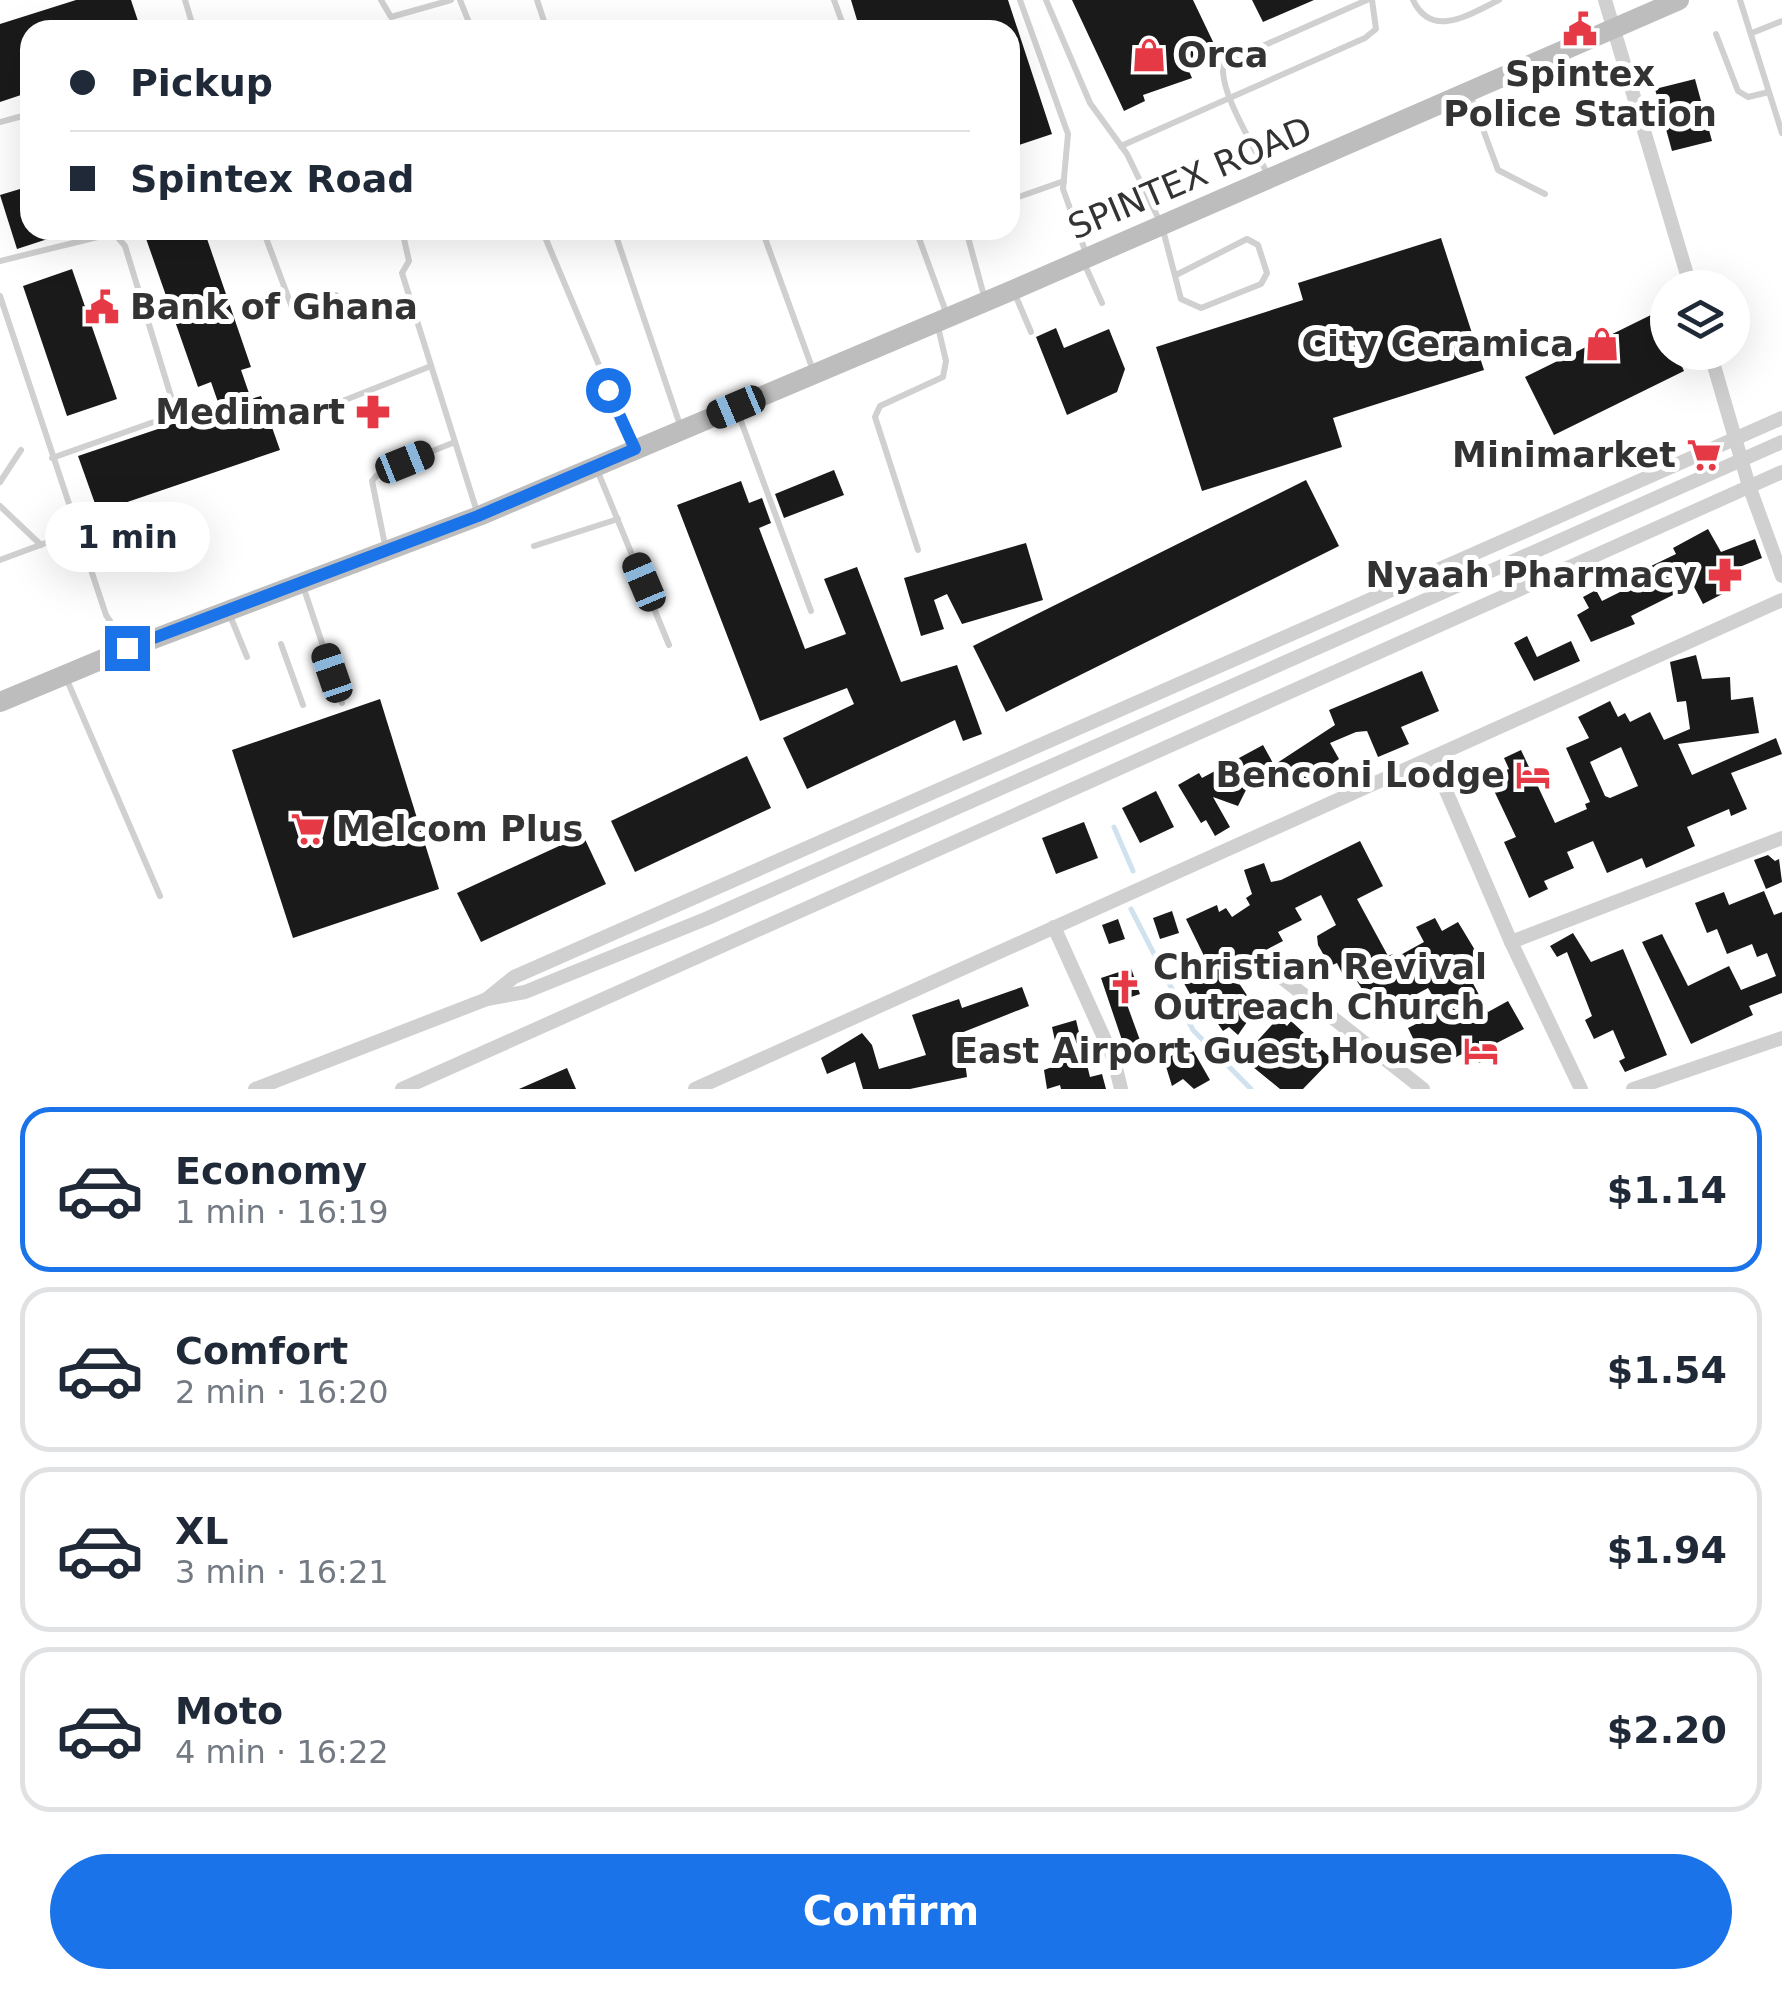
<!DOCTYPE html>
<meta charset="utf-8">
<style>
:root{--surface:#fff;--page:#f6f6f7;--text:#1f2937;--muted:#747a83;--line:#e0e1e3;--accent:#1a73e8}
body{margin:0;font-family:"DejaVu Sans",sans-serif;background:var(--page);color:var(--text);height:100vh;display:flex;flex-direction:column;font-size:38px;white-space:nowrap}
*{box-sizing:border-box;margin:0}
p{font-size:32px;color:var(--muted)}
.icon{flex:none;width:55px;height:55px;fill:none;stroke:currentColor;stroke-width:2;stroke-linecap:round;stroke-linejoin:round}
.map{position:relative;height:1089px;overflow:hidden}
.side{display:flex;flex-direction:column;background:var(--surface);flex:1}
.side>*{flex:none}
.banner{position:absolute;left:20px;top:20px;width:1000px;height:220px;border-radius:30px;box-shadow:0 10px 40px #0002;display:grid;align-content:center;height:220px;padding:0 50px;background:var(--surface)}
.fabs{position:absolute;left:1650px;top:270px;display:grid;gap:20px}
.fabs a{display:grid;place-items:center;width:100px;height:100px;border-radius:50%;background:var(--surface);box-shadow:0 10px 40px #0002;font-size:50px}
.end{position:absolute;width:45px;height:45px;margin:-22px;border:12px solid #1a73e8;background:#fff;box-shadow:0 0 0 5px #fff}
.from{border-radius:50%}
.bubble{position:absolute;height:70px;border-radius:35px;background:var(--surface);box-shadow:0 10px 40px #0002;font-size:32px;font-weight:800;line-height:70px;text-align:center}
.car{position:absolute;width:30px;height:60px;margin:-30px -15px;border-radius:12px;box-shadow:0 0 8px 2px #0007;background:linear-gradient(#222 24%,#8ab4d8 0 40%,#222 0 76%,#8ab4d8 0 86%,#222 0)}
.banner b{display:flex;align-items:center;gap:35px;height:95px;font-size:38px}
.banner b+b{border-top:2px solid var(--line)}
.banner i{width:25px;height:25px;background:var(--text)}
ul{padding:18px 0 0;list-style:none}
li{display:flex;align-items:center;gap:30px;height:165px;margin:0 20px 15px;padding:0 30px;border:5px solid var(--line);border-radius:30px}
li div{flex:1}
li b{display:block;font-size:38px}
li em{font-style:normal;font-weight:800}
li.current{border-color:var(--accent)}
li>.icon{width:90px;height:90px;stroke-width:1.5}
.cta{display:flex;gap:20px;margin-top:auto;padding:20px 50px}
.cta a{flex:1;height:115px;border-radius:60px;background:var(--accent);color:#fff;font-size:40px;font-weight:800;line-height:115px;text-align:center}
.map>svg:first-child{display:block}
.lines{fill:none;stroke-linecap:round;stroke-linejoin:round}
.stream{stroke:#cfe2ee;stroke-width:5}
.building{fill:#1a1a1a;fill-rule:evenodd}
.service{stroke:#d0d0d0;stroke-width:6}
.minor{stroke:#d0d0d0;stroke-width:14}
.secondary{stroke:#bdbdbd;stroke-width:20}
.route{stroke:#1a73e8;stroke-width:12}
.labels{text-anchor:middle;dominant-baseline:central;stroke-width:10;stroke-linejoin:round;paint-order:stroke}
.poi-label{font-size:35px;font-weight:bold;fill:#333;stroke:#fff;text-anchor:end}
.street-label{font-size:35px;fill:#333;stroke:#fff}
</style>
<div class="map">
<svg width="1782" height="1089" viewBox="0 0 1782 1089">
<rect width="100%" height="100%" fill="#fff"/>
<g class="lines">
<g class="stream">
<polyline points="1114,827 1133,871"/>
<polyline points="1131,909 1193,1030 1251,1089"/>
</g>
</g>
<g class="building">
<polygon points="76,0 131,0 141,30 30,30 30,92 0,102 0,24"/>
<polygon points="851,0 1008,0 1052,134 1010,148 1010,30 860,30"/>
<polygon points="1072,0 1193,0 1216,48 1185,62 1192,78 1143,95 1145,101 1124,111"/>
<polygon points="1252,0 1314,0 1263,22"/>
<polygon points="1695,79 1712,141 1672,151 1655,89"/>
<polygon points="30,186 30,230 66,233 17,249 0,195"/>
<polygon points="143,230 204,230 251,367 241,370 251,399 261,396 280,450 98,512 78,456 220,408 211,382 198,387"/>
<polygon points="1441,238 1484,370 1333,418 1342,447 1202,491 1156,347 1303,300 1298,283"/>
<polygon points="72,269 117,399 67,416 23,286"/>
<polygon points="1655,313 1668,338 1668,352 1675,352 1684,371 1554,435 1525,377"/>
<polygon points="1056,328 1064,348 1109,329 1125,369 1117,392 1067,415 1036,337"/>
<polygon points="834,470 844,495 784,518 775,494"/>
<polygon points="1306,480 1339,546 1006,712 973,646"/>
<polygon points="741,481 749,503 762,498 771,523 759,528 805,649 846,634 824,579 857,567 901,682 957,665 982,734 963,741 955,720 807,789 783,738 854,704 847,688 760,721 677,505"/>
<polygon points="1708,529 1721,552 1755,539 1762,558 1722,574 1730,590 1703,604 1693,585 1631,616 1635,624 1591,642 1577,615 1589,608 1583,597 1596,590 1602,601 1628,588 1624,579 1676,554 1673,548"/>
<polygon points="1026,543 1043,600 962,624 947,594 934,600 944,629 921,636 904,578"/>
<polygon points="1527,636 1537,657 1571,641 1580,661 1534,681 1514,643"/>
<path d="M1696,655l6,24 28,-2 1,23 22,-3 6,36 -81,11 14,31 84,-37 6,16 -51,19 16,36 -16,7 -2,-7 -42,18 8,19 -49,22 -4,-10 -35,15 -14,-32 -26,11 7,16 -30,13 4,8 -19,9 -25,-56 12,-5 -28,-59 21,-9 -5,-11 17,-8 34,73 32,-14 -2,-5 5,-2 -24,-54 23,-10 -11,-21 32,-16 8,16 7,-4 5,9 20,-10 14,28 26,-11 -4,-28 -9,1 -7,-40zM1621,747l17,39 -28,12 -5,-2 -15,-34z"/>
<polygon points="1422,671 1439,711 1401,727 1409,744 1378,757 1367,731 1356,732 1330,743 1339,759 1332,764 1335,768 1298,788 1289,774 1259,790 1252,778 1238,806 1213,797 1230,827 1215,836 1206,820 1201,823 1178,785 1199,773 1202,778 1263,745 1274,765 1335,725 1329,710"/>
<polygon points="380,699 439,889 293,938 232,750"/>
<polygon points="747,756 771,808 635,872 611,821"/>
<polygon points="1156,791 1174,827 1140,843 1122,808"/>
<polygon points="1084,822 1098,858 1056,874 1042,838"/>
<polygon points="583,835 606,884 481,942 457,893"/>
<polygon points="1360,841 1383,886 1357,899 1388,956 1393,954 1395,958 1424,942 1416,927 1435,918 1442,931 1458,922 1484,965 1468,974 1488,1012 1508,1001 1524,1029 1489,1047 1494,1056 1479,1063 1474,1055 1467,1058 1464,1053 1452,1059 1450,1054 1426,1065 1408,1028 1442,1011 1428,988 1404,1001 1409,1010 1384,1023 1349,969 1342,973 1337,963 1330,966 1318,945 1317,936 1336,925 1321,895 1295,908 1302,920 1278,932 1283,941 1264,951 1272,961 1251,976 1221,956 1256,1009 1238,1035 1229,1027 1223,1031 1196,992 1190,994 1180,976 1207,962 1186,919 1217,905 1219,912 1226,908 1232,917 1250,905 1246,898 1252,894 1244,870 1264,863 1271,882 1281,880"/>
<polygon points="1768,855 1775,861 1779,859 1782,882 1766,889 1754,860"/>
<polygon points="1764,891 1774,915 1782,912 1782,993 1749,1006 1753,1015 1691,1044 1642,942 1662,934 1688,986 1729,966 1741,990 1776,976 1767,953 1757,957 1752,944 1727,954 1717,929 1707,933 1695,903 1724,892 1729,905"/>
<polygon points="1172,911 1179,933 1160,939 1153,918"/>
<polygon points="1118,919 1125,939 1109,944 1102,925"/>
<polygon points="1573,933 1591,962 1623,949 1667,1055 1625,1072 1619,1061 1625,1058 1613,1030 1594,1039 1585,1020 1592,1016 1567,952 1557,957 1550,946"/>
<polygon points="1131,968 1140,994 1125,999 1141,1043 1125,1049 1101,978"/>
<polygon points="1022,987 1029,1006 961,1033 967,1077 910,1089 863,1089 855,1062 827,1074 821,1058 862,1033 872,1045 879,1069 926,1055 912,1015 959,999 962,1008"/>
<polygon points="1278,1018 1287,1026 1291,1021 1332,1059 1303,1089 1280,1089 1242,1058"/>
<polygon points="1076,1020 1090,1077 1102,1074 1106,1089 1061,1089 1060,1085 1047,1089 1044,1070 1060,1064 1052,1027"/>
<polygon points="1190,1045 1210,1080 1194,1089 1183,1079 1172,1086 1164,1060"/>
<polygon points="567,1068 576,1089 519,1089"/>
</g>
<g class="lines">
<g class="service">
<polyline points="185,0 194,30"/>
<polyline points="381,0 391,17 451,0"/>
<polyline points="460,0 472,30"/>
<polyline points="537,0 547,30"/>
<polyline points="834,0 845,30"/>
<polyline points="1020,0 1068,134 1063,189 1087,256"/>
<polyline points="1046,0 1090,103 1127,154 1162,226 1181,299 1201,308 1261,284 1267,273 1258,245 1247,239 1178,274"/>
<path d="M1413,0c19,40 57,14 86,0"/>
<polyline points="1740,0 1782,133"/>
<polyline points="1752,33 1782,21"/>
<polyline points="1716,34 1738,91 1748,97 1769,92"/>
<polyline points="1470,94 1498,170 1545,194"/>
<polyline points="0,122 30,114"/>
<polyline points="1121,146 1365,38 1376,29 1372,0"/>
<path d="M1267,173c-11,-23 -51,-86 -43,-110l143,-63"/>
<polyline points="1010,200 1064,181"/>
<polyline points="263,230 293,310 336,295"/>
<polyline points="402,230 409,261 402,273 478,515"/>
<polyline points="542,230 634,448"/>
<polyline points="614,230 681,428"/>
<polyline points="762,230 814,373"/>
<polyline points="916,230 946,312"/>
<polyline points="966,230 984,296"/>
<polyline points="0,261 114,233 125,246 173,403 173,412 165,418 52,458"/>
<polyline points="1084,263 1102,303"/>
<polyline points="1014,292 1031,332"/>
<polyline points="0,296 106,615 127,647"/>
<polyline points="325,408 431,366"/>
<polyline points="738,413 811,611"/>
<polyline points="598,472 669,645"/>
<polyline points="0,482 21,450"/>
<polyline points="0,506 41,545"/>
<polyline points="385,545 372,481 380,472 455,442"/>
<polyline points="534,546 618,519"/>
<polyline points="918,550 875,417 880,406 943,377 946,361 938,327"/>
<polyline points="0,560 78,531"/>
<polyline points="304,589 342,703"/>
<polyline points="229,613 247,657"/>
<polyline points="281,644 303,705"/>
<polyline points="67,680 160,896"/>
</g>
<g class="minor">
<polyline points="1605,0 1691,288"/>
<polyline points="1710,352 1749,486 1782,576"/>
<polyline points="1432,758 1511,942 1581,1089"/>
<polyline points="1054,927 1114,1060 1121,1089"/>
<polyline points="1511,942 1782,838"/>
<polyline points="1281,977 1423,1089"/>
<polyline points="488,998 514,977 1782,418"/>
<polyline points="255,1089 487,999 525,992 708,918 1782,442"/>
<polyline points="402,1089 1782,472"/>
<polyline points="695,1089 1782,600"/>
<polyline points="1633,1089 1782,1038"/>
</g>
<polyline class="secondary" points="0,702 127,649 479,516 1013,290 1679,0"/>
</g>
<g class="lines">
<polyline class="route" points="127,648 478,516 635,449 608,390"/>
</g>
<defs>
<g id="civic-bare" transform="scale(2.7)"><path d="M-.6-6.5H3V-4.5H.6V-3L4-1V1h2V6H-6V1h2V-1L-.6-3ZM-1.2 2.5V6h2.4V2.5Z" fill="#e63946" stroke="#fff" stroke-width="2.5" paint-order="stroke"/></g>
<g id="shop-bare" transform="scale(2.7)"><path d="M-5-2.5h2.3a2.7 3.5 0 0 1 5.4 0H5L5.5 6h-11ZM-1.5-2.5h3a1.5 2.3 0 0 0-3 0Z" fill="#e63946" stroke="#fff" stroke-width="2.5" paint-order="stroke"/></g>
<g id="pharmacy-bare" transform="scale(2.7)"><path d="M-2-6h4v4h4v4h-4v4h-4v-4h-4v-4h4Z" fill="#e63946" stroke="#fff" stroke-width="2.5" paint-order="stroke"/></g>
<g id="supermarket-bare" transform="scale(2.7)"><path d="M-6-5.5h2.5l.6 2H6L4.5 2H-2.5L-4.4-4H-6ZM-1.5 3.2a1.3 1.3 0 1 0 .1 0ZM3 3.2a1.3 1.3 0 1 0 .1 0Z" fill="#e63946" stroke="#fff" stroke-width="2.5" paint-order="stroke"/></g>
<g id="hotel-bare" transform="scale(2.7)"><path d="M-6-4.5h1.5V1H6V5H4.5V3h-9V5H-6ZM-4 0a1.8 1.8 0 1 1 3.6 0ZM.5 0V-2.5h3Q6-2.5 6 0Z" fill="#e63946" stroke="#fff" stroke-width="2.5" paint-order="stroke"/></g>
<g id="church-bare" transform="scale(2.7)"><path d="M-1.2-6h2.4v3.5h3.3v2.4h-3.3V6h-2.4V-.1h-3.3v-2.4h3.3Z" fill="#e63946" stroke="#fff" stroke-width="2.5" paint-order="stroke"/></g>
</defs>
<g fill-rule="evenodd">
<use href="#civic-bare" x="1580" y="29"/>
<use href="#shop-bare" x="1149" y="55"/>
<use href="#civic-bare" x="102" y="307"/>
<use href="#shop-bare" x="1602" y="344"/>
<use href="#pharmacy-bare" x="373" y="412"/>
<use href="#supermarket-bare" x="1704" y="455"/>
<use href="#pharmacy-bare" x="1725" y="575"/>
<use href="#hotel-bare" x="1533" y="775"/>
<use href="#supermarket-bare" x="308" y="829"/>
<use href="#church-bare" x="1125" y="987"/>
<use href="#hotel-bare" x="1481" y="1051"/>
</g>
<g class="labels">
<g class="poi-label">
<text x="1177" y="55" text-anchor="start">Orca</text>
<text x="1580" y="74" text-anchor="middle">Spintex<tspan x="1580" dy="40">Police Station</tspan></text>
<text x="130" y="307" text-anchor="start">Bank of Ghana</text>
<text x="1574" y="344">City Ceramica</text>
<text x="345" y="412">Medimart</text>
<text x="1676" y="455">Minimarket</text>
<text x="1697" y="575">Nyaah Pharmacy</text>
<text x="1505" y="775">Benconi Lodge</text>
<text x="336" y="829" text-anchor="start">Melcom Plus</text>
<text x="1153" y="967" text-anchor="start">Christian Revival<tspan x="1153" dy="40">Outreach Church</tspan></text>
<text x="1453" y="1051">East Airport Guest House</text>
</g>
<g class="street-label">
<text transform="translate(1190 178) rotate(-23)">SPINTEX ROAD</text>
</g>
</g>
</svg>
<div class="fabs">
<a><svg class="icon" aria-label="layers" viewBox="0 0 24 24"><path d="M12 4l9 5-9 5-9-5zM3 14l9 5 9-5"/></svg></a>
</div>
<i class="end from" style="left:608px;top:390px"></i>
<i class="end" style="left:127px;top:648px"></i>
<div class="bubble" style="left:45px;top:502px;width:165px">1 min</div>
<i class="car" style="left:736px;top:407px;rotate:247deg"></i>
<i class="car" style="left:405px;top:462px;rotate:68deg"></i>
<i class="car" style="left:644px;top:582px;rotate:337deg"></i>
<i class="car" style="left:332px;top:673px;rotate:341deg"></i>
<div class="banner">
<b><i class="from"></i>Pickup</b>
<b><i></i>Spintex Road</b>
</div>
</div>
<section class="side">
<ul>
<li class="current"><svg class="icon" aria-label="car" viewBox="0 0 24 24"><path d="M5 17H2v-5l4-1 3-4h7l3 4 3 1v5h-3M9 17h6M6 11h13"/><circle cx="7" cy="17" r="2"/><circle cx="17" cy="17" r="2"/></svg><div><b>Economy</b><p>1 min · 16:19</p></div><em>$1.14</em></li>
<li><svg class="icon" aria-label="car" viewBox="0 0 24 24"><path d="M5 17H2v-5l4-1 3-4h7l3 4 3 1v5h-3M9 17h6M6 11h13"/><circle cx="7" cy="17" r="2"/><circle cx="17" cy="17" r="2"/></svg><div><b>Comfort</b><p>2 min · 16:20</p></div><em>$1.54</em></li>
<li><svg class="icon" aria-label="car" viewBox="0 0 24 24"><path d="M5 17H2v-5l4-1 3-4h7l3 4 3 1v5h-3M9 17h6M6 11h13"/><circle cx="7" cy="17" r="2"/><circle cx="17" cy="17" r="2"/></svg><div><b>XL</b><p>3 min · 16:21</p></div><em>$1.94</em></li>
<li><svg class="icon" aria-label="car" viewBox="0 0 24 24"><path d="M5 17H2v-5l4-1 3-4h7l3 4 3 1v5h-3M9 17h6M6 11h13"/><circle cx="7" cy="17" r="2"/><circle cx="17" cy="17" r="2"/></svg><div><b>Moto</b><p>4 min · 16:22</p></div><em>$2.20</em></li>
</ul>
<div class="cta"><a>Confirm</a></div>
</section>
